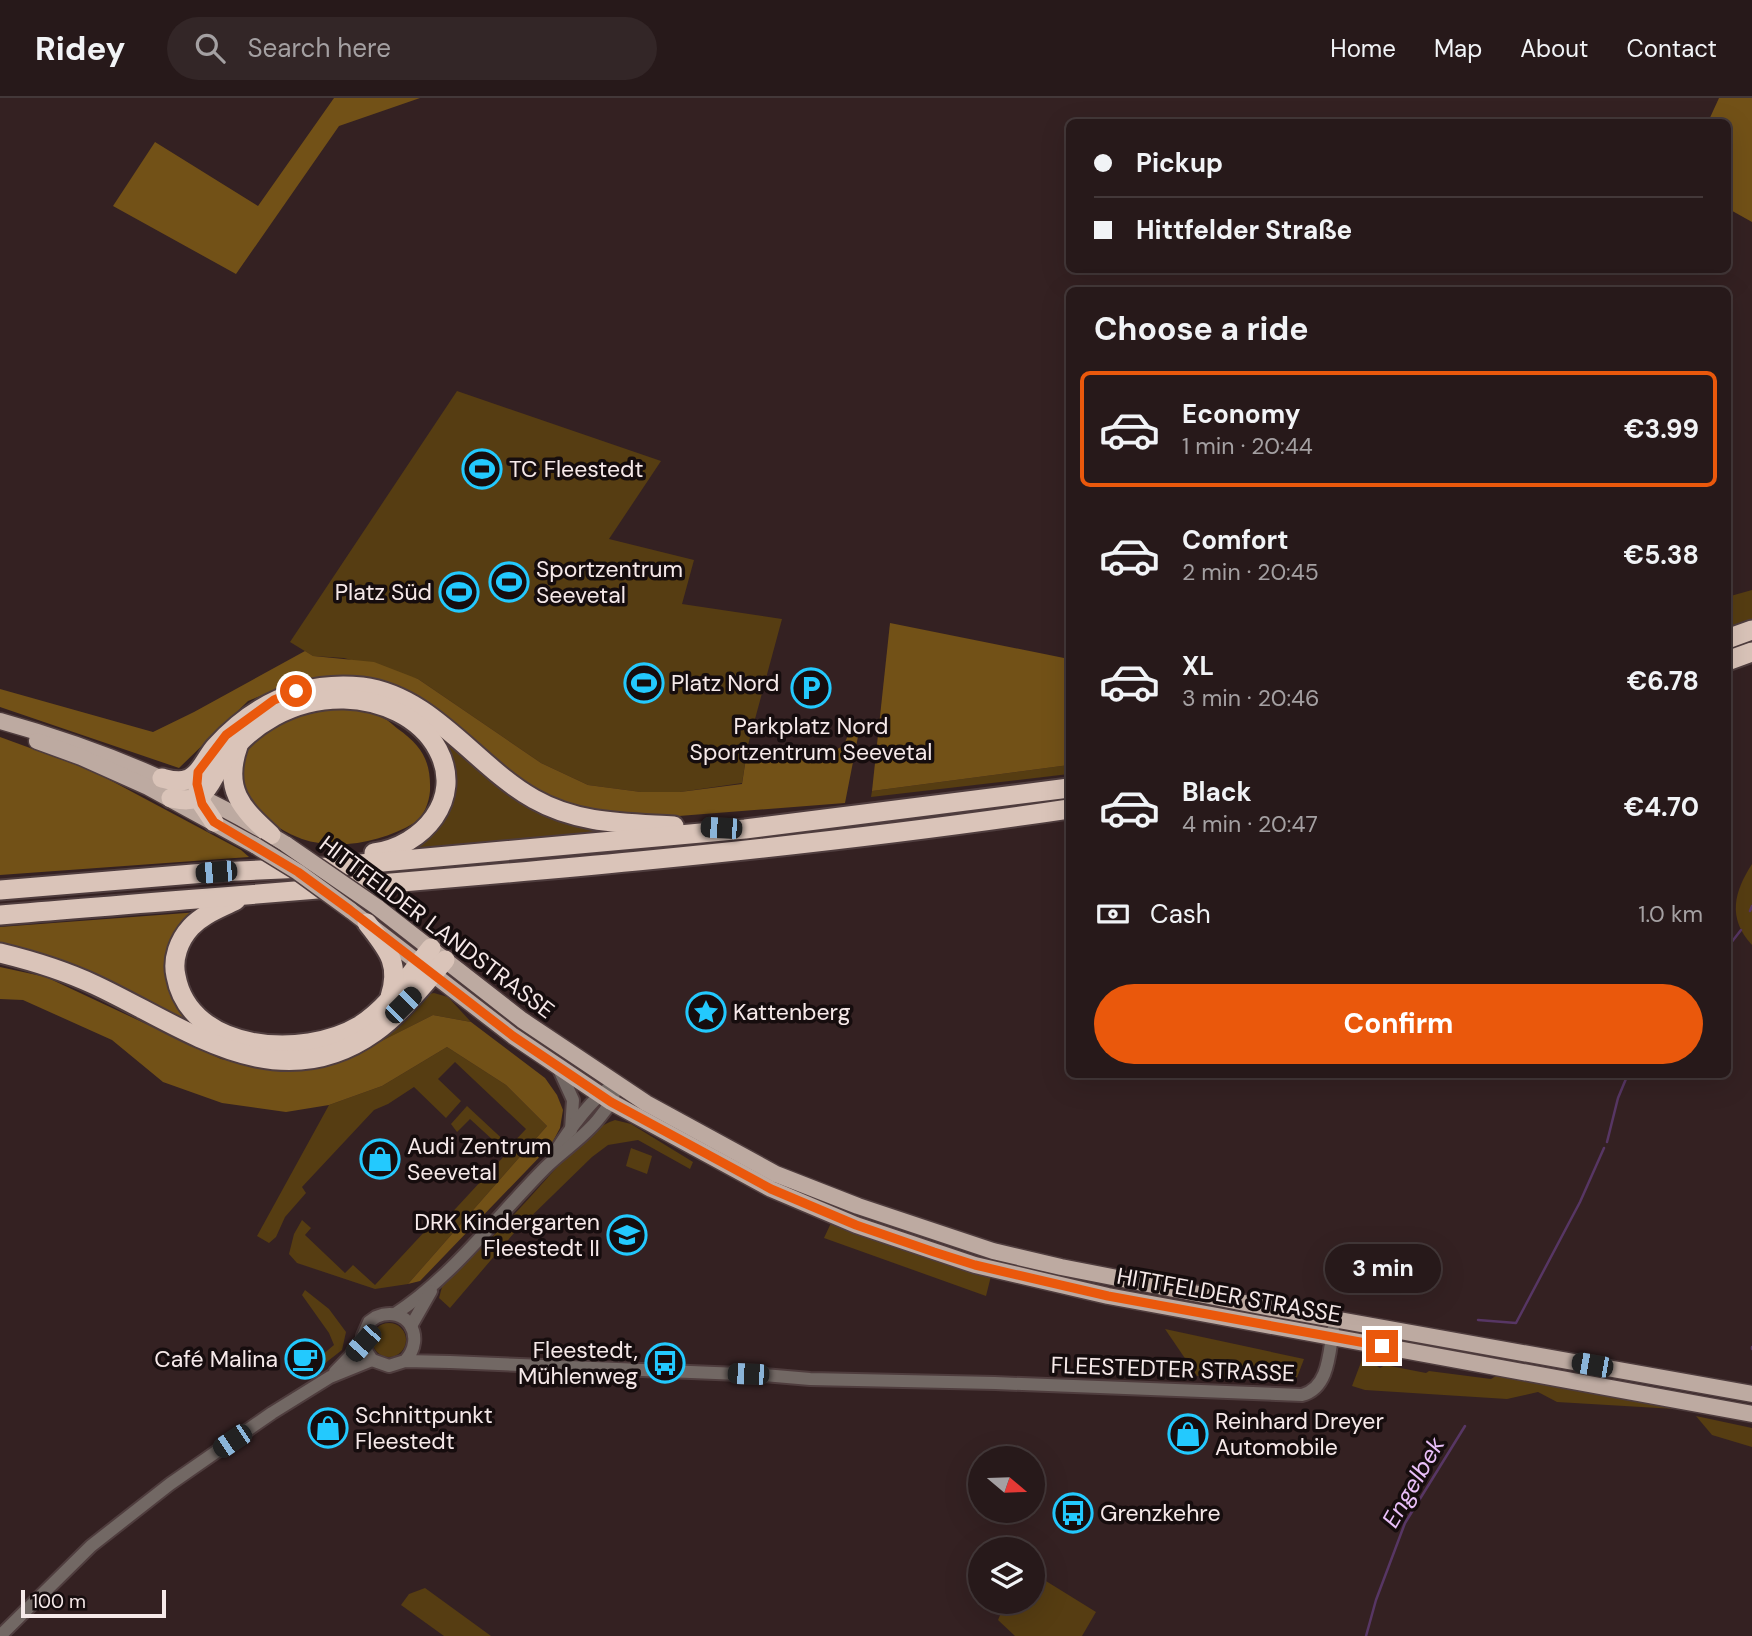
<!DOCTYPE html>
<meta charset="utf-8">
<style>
:root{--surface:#27191a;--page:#332627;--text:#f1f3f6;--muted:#a4a0a2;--line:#433839;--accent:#ea580c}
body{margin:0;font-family:"DM Sans",sans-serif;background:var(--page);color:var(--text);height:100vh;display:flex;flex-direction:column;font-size:26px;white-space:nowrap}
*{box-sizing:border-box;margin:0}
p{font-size:23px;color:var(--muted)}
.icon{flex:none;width:38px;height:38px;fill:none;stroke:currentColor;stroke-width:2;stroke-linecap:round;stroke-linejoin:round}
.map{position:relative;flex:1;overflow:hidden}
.panel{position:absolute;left:1066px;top:189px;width:665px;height:791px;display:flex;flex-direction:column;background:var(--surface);border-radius:10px;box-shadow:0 7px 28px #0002,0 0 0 2px var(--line)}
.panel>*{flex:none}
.banner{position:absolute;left:1066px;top:21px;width:665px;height:154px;border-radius:10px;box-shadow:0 7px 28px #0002,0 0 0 2px var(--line);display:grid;align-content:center;height:154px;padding:0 28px;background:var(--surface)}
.needle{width:46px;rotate:109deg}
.buttons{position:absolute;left:968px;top:1348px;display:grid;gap:14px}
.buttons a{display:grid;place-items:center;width:77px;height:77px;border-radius:50%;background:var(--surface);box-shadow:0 7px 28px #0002,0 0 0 2px var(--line);font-size:35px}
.scale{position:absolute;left:21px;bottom:18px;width:145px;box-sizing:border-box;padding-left:7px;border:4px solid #f6e9e9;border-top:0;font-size:19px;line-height:24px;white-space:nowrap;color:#f6e9e9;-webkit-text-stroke:5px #160d0e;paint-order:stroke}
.end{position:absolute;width:32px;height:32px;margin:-16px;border:9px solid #ea580c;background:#fff;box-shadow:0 0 0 4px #fff}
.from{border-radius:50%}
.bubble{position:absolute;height:49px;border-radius:24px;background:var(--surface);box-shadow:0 7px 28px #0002,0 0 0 2px var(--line);font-size:23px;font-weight:700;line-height:49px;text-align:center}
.car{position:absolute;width:21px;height:42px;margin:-21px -10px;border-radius:9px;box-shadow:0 0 5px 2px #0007;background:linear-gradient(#222 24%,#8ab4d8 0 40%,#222 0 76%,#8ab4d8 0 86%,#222 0)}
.banner b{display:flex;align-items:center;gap:24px;height:66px;font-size:26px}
.banner b+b{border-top:2px solid var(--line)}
.banner i{width:18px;height:18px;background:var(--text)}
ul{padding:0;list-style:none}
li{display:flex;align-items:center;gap:21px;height:116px;margin:0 14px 10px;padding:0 14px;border:4px solid transparent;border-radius:10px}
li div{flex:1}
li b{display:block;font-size:26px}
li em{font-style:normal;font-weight:700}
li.active{border-color:var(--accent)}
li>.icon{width:63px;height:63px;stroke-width:1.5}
h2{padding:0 28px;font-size:32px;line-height:84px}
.pay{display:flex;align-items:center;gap:18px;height:77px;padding:0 28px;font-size:26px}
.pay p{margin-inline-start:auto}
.cta{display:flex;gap:14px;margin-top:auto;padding:14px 28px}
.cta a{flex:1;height:80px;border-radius:42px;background:var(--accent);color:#fff;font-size:28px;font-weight:700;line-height:80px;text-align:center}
header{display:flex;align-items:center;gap:42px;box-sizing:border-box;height:98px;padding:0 35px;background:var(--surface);border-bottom:2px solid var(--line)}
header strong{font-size:33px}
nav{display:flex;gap:38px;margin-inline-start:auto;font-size:24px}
.search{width:490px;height:63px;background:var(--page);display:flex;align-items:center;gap:18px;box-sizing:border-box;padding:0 24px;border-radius:38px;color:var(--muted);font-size:26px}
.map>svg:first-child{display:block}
.green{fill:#563d12}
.forest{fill:#725117}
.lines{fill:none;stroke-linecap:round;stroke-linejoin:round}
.stream{stroke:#573664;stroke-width:2.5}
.minor-casing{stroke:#4f3d3e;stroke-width:16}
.major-casing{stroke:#4f3d3e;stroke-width:19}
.highway-casing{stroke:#4f3d3e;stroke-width:23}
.minor{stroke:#726864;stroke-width:12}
.major{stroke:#bdaaa1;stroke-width:16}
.highway{stroke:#dac4b9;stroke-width:19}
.major-bridge-casing{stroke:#4f3d3e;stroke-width:19;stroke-linecap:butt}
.major-bridge{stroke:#bdaaa1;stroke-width:16}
.route{stroke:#ea580c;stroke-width:9}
.labels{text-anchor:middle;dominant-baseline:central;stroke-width:7;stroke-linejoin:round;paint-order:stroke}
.poi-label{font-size:23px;fill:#f6e9e9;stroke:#160d0e;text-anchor:start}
.street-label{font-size:23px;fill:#f6e9e9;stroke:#160d0e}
.water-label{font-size:24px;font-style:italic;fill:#eac0fa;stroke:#160d0e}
</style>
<header>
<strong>Ridey</strong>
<div class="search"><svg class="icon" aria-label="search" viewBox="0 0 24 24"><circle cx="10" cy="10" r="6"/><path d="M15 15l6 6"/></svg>Search here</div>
<nav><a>Home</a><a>Map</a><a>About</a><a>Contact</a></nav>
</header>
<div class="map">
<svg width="1752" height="1538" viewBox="0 0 1752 1538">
<rect width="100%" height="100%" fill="#342122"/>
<g class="green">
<polygon points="457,293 661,363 609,441 694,462 682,506 782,521 748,647 742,685 680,694 641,694 588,687 541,665 418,581 344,560 313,558 290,544"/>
<polygon points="1752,492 1752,521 1727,529 1727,499"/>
<path d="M440,638l9,4c29,29 59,61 99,76 23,8 51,10 75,15l-219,21 30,-21z"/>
<polygon points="1069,667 1069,676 871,699 872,693"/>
<path d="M1752,766v81c-25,-27 -18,-53 0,-81z"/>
<polygon points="434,895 448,899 471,924 433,917 374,947 423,897"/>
<polygon points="447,949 506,987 547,1028 408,1186 375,1191 297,1165 289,1156 294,1136 302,1122 311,1130 305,1137 345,1175 353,1167 375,1187 427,1131 433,1135 507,1055 470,1021 457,1034 451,1026 467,1008 510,1048 526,1031 455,964 438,981 461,1003 446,1020 414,989 388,1006 374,1012 302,1089 306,1095 285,1119 276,1139 269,1145 257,1138 329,1007 382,988"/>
<path d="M615,1022l16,4 62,38 -3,7 -52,-29 -30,5 -16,12 -78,76 -64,75 -11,-10 3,-11c30,-30 61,-60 90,-92 20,-21 55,-67 83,-75z"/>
<polygon points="631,1050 652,1058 647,1076 626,1068"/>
<polygon points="831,1125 991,1178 986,1198 824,1140"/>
<polygon points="305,1192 329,1211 346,1234 342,1252 306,1280 303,1273 334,1247 329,1235 302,1197"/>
<circle cx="389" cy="1242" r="17"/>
<polygon points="1165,1231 1304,1261 1296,1282 1197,1278"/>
<polygon points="1363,1259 1380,1270 1385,1267 1426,1275 1429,1273 1491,1281 1499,1276 1692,1312 1557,1304 1538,1294 1507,1301 1365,1292 1352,1288"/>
<polygon points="1696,1318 1752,1330 1752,1349 1712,1337"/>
<polygon points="1033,1475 1096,1514 1082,1538 1015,1538 998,1522 1006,1503 1032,1503"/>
<polygon points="425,1490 491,1538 444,1538 401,1507 409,1496"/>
</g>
<g class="forest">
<polygon points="334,0 420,0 339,28 236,176 113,108 155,44 258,108"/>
<polygon points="1719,0 1752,0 1752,124 1727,110 1727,24 1708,24"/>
<polygon points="890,525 1069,561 1069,667 872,693"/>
<polygon points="305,553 313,558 374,564 418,581 541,665 588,687 641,694 680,694 742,686 748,647 780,662 828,657 844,647 854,622 861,623 845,705 641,721 584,713 526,689 351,581 280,590 248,603 179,670 0,609 0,591 153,634 194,614"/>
<path d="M339,610c13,3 30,3 42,9 6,2 12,8 17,12 24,17 33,32 32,62 -1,12 -6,25 -16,32 -31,19 -77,28 -112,16 -21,-7 -58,-32 -64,-54 -2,-10 1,-22 5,-31 2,-5 4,-10 8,-14 23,-21 58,-26 88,-32z"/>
<polygon points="0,639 93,673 241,752 249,759 0,777"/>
<polygon points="199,814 173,844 202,935 0,848 0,829"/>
<polygon points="0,869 46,879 221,961 279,972 340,964 433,917 471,924 545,980 557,997 563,1012 560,1030 551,1047 420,1183 408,1186 547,1028 506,987 447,949 382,988 329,1007 286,1014 222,1005 163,984 112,942 23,902 0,901"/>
</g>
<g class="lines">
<g class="stream">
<polyline points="1750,813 1752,808"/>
<polyline points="1727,850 1741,832"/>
<polyline points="1607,1044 1618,1000 1628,976"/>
<polyline points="1478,1222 1516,1225 1580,1104 1604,1050"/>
<polyline points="1752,1251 1752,1249"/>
<polyline points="1366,1538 1376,1502 1405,1425 1465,1328"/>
</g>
<g class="minor-casing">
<g id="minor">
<polyline points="558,969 573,1002 571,1032"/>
<path d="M554,1056c13,-21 40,-60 62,-70"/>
<path d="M395,1216c57,-37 102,-98 150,-146 17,-17 40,-31 55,-51 8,-9 15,-20 16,-33"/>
<polyline points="411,1228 431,1193"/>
<path d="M405,1263c22,-24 2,-57 -29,-44l-7,5 -6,14 2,13 7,11 17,6 16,-5 45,1 314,13 46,4 185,4 307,12c27,-7 27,-42 31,-65"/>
<polyline points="335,1274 363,1245"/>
<polyline points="0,1538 91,1448 170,1386 272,1315 330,1279 372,1262"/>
</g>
</g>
<g class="major-casing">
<g id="major">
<path d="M0,623c101,28 197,68 287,124"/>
<polyline points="37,643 81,659 148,689 256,748"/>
<polyline points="377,809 522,922 646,1005 776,1076 858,1108 993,1153 1061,1169 1255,1207 1752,1296"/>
<polyline points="350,812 513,938 611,1004 771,1091 856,1127 975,1167 1108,1198 1752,1316"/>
</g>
</g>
<g class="highway-casing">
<g id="highway">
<polyline points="1727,541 1752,532"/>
<polyline points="1727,563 1752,554"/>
<path d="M238,648c-15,43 3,62 33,89"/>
<path d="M162,680c8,2 17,5 26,1 13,-5 18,-22 27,-32 39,-43 88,-66 147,-60 71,9 113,79 172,112 44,25 91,24 140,27"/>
<polyline points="197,685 202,706 214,724"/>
<path d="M171,700c11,2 21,4 30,-3 10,-8 14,-22 21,-31 27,-40 72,-66 122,-65 36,1 76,17 94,51 26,49 -15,96 -64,103"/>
<polyline points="216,774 327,769 745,731 1069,690"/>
<polyline points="0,792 229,773"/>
<path d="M236,802c-15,8 -33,14 -45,27 -12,13 -19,32 -15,49 14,77 128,83 183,50 29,-18 50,-51 72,-78"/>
<path d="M0,817c357,-30 715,-53 1069,-106"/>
<path d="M367,825c20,26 34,40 23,74"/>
<path d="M0,855c33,8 65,18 95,32 90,42 182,117 280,47 27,-19 49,-48 70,-72"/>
</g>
</g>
<use href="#minor" class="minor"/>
<use href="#major" class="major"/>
<use href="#highway" class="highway"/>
<g class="major-bridge-casing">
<g id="major-bridge">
<polyline points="287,747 377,809"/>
<polyline points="256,748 298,774 350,812"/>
</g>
</g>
<use href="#major-bridge" class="major-bridge"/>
</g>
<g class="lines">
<polyline class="route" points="296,593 274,602 226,637 198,674 197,686 202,706 214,724 298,774 350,812 513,938 611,1004 771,1091 856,1127 934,1154 975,1167 1108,1198 1382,1248"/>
</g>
<defs>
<g id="stadium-ring" transform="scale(2.0125)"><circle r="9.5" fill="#160d0e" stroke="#23c9fe" stroke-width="1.5"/><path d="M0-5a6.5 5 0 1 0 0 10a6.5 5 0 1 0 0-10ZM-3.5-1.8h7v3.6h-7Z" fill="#23c9fe"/></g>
<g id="parking-ring" transform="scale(2.0125)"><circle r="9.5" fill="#160d0e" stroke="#23c9fe" stroke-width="1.5"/><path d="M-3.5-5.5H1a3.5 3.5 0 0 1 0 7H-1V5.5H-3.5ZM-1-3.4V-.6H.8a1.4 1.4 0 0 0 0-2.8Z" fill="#23c9fe"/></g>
<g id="sight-ring" transform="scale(2.0125)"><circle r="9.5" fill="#160d0e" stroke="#23c9fe" stroke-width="1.5"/><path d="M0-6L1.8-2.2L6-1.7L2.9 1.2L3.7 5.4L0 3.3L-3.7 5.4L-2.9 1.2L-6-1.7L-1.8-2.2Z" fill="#23c9fe"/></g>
<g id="shop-ring" transform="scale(2.0125)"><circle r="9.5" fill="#160d0e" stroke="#23c9fe" stroke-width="1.5"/><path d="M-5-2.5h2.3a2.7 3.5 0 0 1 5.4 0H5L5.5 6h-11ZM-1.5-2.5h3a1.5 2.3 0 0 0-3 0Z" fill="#23c9fe"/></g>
<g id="school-ring" transform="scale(2.0125)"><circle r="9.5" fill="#160d0e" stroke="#23c9fe" stroke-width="1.5"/><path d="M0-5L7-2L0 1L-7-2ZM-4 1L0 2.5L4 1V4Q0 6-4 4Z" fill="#23c9fe"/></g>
<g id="cafe-ring" transform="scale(2.0125)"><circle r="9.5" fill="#160d0e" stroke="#23c9fe" stroke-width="1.5"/><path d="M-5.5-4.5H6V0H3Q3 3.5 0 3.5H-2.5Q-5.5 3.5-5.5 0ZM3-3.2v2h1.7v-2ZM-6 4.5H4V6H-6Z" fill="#23c9fe"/></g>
<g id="bus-ring" transform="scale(2.0125)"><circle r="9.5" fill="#160d0e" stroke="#23c9fe" stroke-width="1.5"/><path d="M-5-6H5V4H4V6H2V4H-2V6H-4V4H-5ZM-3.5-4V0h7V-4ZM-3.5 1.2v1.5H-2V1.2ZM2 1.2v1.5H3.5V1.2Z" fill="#23c9fe"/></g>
</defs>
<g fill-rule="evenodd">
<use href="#stadium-ring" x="482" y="371"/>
<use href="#stadium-ring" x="509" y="484"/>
<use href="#stadium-ring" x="459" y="494"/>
<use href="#stadium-ring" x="644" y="585"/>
<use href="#parking-ring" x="811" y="590"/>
<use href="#sight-ring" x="706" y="914"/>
<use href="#shop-ring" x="380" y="1061"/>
<use href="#school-ring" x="627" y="1137"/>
<use href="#cafe-ring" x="305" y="1261"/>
<use href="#bus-ring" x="665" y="1265"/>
<use href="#shop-ring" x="328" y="1330"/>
<use href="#shop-ring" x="1188" y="1336"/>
<use href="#bus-ring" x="1073" y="1415"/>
</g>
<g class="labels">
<g class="poi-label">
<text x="509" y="371">TC Fleestedt</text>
<text x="536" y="471">Sportzentrum<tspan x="536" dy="26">Seevetal</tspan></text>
<text x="432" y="494" text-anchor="end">Platz Süd</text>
<text x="671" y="585">Platz Nord</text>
<text x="811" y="628" text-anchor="middle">Parkplatz Nord<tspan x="811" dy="26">Sportzentrum Seevetal</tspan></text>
<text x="733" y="914">Kattenberg</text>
<text x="407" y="1048">Audi Zentrum<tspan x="407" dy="26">Seevetal</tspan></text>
<text x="600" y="1124" text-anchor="end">DRK Kindergarten<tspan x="600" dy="26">Fleestedt II</tspan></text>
<text x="638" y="1252" text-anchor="end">Fleestedt,<tspan x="638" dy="26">Mühlenweg</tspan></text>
<text x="278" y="1261" text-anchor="end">Café Malina</text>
<text x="355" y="1317">Schnittpunkt<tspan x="355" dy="26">Fleestedt</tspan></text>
<text x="1215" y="1323">Reinhard Dreyer<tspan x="1215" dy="26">Automobile</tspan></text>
<text x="1100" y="1415">Grenzkehre</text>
</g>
<g class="street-label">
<text transform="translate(437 829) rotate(37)">HITTFELDER LANDSTRASSE</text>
<text transform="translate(1229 1197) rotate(10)">HITTFELDER STRASSE</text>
<text transform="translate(1173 1271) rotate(2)">FLEESTEDTER STRASSE</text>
</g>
<g class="water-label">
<text transform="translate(1413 1384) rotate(-60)">Engelbek</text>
</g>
</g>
</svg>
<div class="buttons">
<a><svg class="needle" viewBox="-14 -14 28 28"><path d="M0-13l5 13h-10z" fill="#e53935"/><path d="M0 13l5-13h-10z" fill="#a4a0a2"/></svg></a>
<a><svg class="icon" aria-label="layers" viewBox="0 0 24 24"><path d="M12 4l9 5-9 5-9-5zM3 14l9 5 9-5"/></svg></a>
</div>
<div class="scale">100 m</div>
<i class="end from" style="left:296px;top:593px"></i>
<i class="end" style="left:1382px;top:1248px"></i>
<div class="bubble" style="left:1325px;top:1146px;width:116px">3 min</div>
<i class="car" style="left:721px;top:730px;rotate:273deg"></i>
<i class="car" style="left:216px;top:774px;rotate:265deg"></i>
<i class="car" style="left:403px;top:907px;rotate:45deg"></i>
<i class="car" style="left:363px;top:1245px;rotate:222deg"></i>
<i class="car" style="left:1592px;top:1267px;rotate:280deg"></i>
<i class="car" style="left:748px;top:1276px;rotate:272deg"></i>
<i class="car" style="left:232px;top:1343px;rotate:236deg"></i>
<div class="banner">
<b><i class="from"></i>Pickup</b>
<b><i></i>Hittfelder Straße</b>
</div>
<section class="panel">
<h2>Choose a ride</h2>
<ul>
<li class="active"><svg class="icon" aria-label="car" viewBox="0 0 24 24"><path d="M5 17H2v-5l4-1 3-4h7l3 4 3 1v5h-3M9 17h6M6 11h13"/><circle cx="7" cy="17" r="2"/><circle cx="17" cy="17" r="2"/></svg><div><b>Economy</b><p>1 min · 20:44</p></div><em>€3.99</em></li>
<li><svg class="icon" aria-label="car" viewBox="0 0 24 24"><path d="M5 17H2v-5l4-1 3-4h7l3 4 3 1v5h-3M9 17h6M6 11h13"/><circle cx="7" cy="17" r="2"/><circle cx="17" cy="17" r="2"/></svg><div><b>Comfort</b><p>2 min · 20:45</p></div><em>€5.38</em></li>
<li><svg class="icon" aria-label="car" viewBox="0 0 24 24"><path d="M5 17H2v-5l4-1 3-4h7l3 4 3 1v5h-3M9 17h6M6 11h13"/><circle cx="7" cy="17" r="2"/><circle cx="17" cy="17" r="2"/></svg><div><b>XL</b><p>3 min · 20:46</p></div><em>€6.78</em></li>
<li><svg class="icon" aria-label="car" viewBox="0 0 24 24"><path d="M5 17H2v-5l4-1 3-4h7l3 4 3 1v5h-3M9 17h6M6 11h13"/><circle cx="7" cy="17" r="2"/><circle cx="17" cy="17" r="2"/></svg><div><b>Black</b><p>4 min · 20:47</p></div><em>€4.70</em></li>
</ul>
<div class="pay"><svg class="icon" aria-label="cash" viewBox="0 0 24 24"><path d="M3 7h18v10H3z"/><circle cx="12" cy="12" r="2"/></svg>Cash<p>1.0 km</p></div>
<div class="cta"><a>Confirm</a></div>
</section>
</div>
